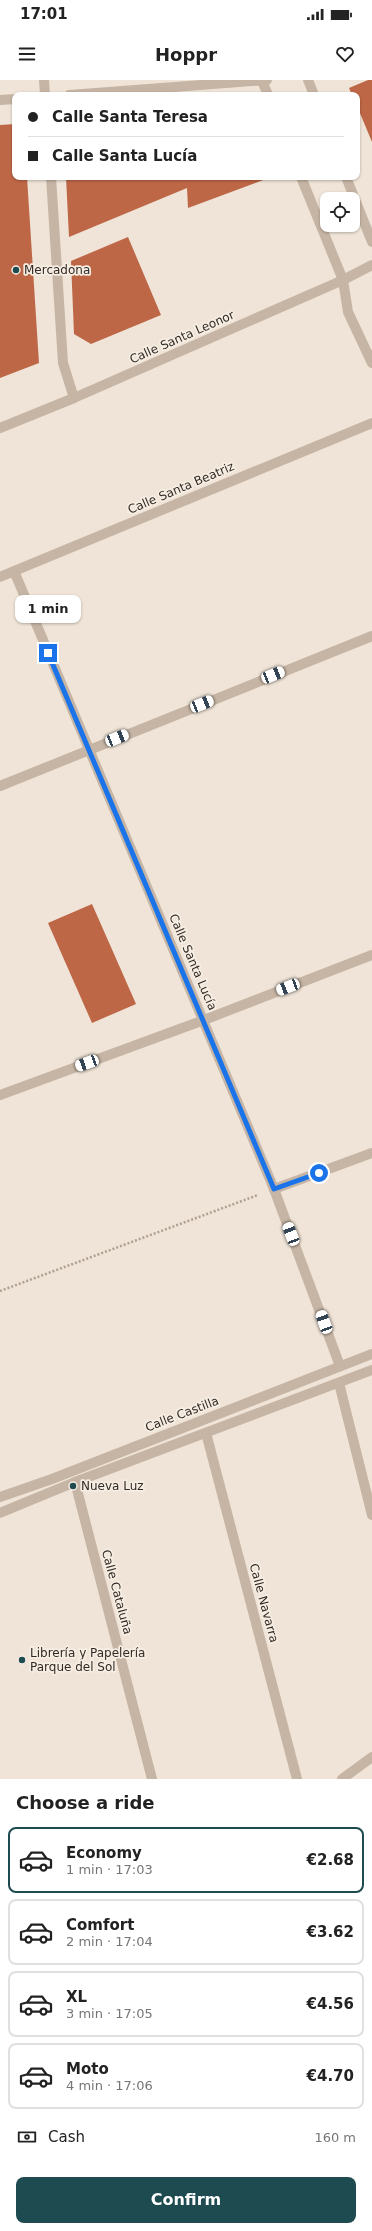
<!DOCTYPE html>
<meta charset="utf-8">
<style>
:root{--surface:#fff;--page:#f2f2f2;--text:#222;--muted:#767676;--line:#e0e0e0;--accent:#1e4b50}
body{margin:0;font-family:"DejaVu Sans",sans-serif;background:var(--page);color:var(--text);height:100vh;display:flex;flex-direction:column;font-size:15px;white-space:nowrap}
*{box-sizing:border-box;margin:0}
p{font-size:13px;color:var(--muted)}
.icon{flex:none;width:22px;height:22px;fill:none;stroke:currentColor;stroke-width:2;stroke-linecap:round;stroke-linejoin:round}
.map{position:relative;height:1699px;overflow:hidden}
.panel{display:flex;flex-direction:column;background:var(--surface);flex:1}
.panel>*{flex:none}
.top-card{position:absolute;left:12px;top:12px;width:348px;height:88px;border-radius:8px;box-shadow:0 1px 3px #0004;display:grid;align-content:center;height:88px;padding:0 16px;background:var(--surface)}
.tools{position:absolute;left:320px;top:112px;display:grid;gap:8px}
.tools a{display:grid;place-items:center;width:40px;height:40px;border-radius:8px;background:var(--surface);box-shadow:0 1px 3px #0004;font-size:20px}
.end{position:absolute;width:18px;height:18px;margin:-9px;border:5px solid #1a73e8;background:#fff;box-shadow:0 0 0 2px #fff}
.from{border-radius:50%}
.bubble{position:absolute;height:28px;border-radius:8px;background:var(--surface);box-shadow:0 1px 3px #0004;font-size:13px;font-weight:700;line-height:28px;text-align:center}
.car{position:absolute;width:12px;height:24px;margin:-12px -6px;border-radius:5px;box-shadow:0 0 3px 1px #0007;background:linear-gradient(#fff 24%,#345 0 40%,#fff 0 76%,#345 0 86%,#fff 0)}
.top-card b{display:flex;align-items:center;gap:14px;height:38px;font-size:15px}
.top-card b+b{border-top:1px solid var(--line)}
.top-card i{width:10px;height:10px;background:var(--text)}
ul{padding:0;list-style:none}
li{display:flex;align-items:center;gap:12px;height:66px;margin:0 8px 6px;padding:0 8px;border:2px solid var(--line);border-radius:8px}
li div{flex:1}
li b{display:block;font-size:15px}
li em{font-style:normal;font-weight:700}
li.current{border-color:var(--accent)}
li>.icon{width:36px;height:36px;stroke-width:1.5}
h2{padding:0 16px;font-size:18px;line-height:48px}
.pay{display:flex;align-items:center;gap:10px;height:44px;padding:0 16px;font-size:15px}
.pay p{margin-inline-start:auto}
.cta{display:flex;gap:8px;margin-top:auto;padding:8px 16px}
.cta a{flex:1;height:46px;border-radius:8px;background:var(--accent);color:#fff;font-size:16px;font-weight:700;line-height:46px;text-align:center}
.status{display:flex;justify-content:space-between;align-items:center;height:28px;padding:0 20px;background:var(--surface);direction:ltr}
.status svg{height:11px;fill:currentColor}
header{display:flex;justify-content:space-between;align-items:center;height:52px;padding:0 16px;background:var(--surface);font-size:18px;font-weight:700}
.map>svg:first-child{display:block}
.building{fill:#be6746}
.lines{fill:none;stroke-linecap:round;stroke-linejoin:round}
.path{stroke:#b19f8f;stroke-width:2.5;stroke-dasharray:2 2;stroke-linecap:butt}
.minor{stroke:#c6b5a4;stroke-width:10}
.route{stroke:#1a73e8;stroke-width:5}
.poi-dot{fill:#1e4b50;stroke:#f7eee3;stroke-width:1.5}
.labels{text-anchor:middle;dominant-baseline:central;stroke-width:3.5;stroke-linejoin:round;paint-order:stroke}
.poi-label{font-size:12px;fill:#322a25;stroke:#f7eee3;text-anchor:start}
.street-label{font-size:12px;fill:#322a25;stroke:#f7eee3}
</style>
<div class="status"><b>17:01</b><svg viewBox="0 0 49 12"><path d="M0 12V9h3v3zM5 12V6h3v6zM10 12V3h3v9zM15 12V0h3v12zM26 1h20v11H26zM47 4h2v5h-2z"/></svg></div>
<header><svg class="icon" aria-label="menu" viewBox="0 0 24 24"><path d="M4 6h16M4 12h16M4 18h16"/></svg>Hoppr<svg class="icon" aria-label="heart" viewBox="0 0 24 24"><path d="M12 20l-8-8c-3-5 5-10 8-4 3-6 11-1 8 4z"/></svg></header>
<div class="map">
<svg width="372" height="1699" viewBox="0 0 372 1699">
<rect width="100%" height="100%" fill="#efe4d7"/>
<g class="building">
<polygon points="368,0 372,0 372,62 357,26 357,15 352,15 349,8"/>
<polygon points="15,44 15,97 27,97 39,283 0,298 0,45"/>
<polygon points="66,97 265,97 266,99 188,128 187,108 69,157"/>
<polygon points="128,157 161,235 91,264 74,254 71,181"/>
<polygon points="92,824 136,924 92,943 48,843"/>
</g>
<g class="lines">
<polyline class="path" points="0,1211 258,1115"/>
<g class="minor">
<polyline points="44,0 45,15"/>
<polyline points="308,0 314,15"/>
<polyline points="262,1 268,15"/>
<polyline points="69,15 267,0"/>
<polyline points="0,20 15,19"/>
<polyline points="51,97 63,283 74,318"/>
<polyline points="301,97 343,200 348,232 372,283"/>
<polyline points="346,97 372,162"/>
<polyline points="0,348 74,318 343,200 372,185"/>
<polyline points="14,491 274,1109 340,1286"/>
<polyline points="0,497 372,343"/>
<polyline points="0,706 372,556"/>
<polyline points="0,1015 204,940 372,875"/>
<polyline points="274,1109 372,1073"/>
<polyline points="339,1303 372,1435"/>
<polyline points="206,1353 297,1699"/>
<polyline points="75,1402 152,1699"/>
<polyline points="0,1417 52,1399 372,1274"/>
<polyline points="0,1433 75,1402 372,1290"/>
<polyline points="342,1699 372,1677"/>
</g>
</g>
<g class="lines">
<polyline class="route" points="48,573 274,1109 319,1093"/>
</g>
<g class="poi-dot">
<circle cx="16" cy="190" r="4"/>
<circle cx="73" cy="1406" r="4"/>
<circle cx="22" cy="1580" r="4"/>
</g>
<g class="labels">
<g class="poi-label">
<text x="24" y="190">Mercadona</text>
<text x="81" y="1406">Nueva Luz</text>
<text x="30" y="1573">Librería y Papelería<tspan x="30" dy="14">Parque del Sol</tspan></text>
</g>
<g class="street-label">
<text transform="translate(182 257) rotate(-24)">Calle Santa Leonor</text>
<text transform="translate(181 408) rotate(-23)">Calle Santa Beatriz</text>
<text transform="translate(193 882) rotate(67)">Calle Santa Lucía</text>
<text transform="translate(182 1334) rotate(-21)">Calle Castilla</text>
<text transform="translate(117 1512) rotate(75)">Calle Cataluña</text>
<text transform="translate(264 1523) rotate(75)">Calle Navarra</text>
</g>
</g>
</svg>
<div class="tools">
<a><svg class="icon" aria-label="locate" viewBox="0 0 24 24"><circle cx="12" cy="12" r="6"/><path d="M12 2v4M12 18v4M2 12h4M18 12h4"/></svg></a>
</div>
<i class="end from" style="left:319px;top:1093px"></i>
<i class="end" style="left:48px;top:573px"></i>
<div class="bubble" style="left:15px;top:515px;width:66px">1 min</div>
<i class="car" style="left:273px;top:595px;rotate:68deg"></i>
<i class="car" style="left:202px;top:624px;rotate:68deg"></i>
<i class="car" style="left:117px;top:658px;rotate:68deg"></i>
<i class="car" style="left:288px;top:907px;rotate:249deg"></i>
<i class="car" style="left:87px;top:983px;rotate:250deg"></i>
<i class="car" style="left:291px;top:1154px;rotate:339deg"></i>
<i class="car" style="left:324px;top:1242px;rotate:340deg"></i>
<div class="top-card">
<b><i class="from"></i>Calle Santa Teresa</b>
<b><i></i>Calle Santa Lucía</b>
</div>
</div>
<section class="panel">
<h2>Choose a ride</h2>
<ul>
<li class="current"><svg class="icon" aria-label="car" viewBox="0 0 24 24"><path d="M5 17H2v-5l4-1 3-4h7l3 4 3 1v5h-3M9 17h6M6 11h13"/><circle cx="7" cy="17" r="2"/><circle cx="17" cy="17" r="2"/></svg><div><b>Economy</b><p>1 min · 17:03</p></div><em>€2.68</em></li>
<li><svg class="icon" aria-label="car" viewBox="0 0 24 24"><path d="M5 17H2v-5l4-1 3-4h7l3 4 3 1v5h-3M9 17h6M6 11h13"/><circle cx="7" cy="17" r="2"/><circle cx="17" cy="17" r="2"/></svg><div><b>Comfort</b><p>2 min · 17:04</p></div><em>€3.62</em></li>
<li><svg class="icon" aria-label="car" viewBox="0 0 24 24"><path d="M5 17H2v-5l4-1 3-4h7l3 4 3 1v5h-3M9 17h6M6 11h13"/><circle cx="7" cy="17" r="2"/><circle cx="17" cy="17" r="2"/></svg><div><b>XL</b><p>3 min · 17:05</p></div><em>€4.56</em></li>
<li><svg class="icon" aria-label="car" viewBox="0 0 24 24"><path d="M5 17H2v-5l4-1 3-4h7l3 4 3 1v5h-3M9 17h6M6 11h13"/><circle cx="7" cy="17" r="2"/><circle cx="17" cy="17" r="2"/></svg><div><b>Moto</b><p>4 min · 17:06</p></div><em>€4.70</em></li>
</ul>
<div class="pay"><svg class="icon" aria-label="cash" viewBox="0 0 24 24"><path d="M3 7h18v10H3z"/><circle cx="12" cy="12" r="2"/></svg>Cash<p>160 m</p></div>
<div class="cta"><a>Confirm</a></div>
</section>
